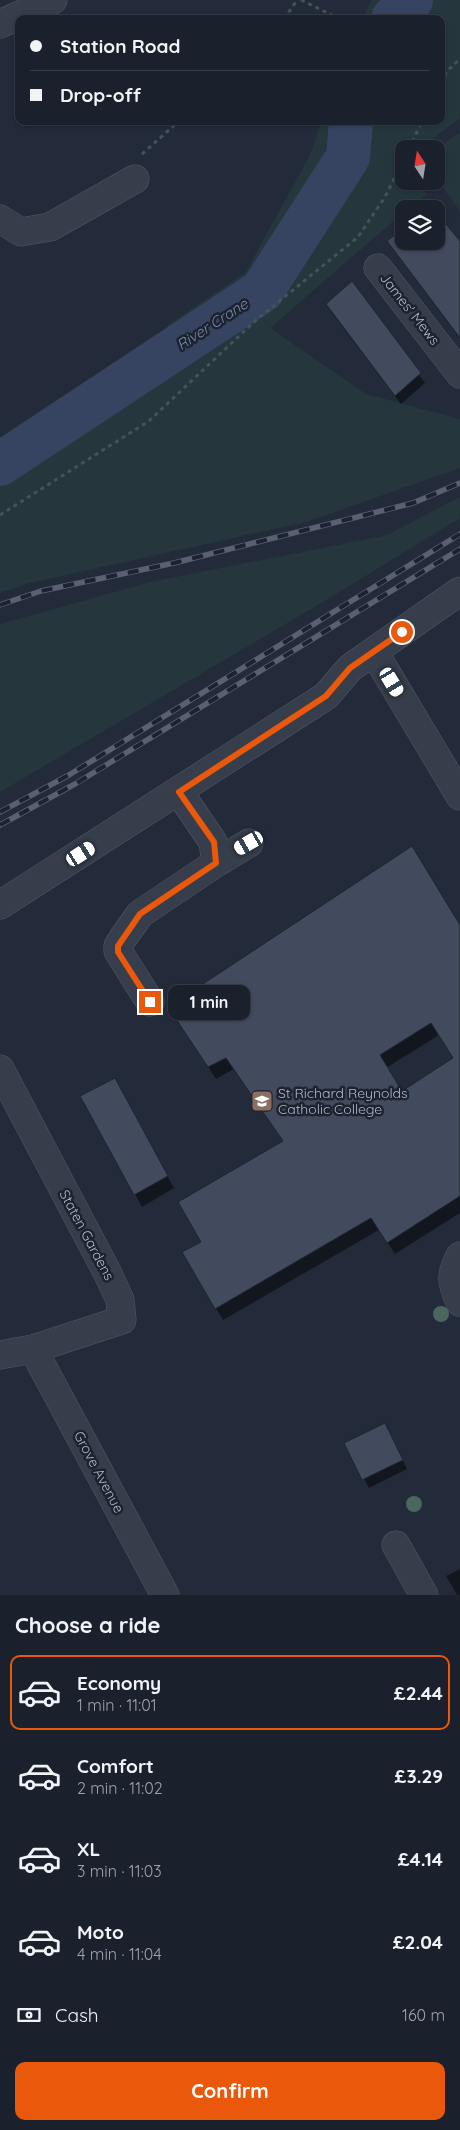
<!DOCTYPE html>
<meta charset="utf-8">
<style>
:root{--surface:#1a202c;--page:#232834;--text:#f1f3f6;--muted:#9fa3a9;--line:#383e48;--accent:#ea580c}
body{margin:0;font-family:Quicksand,sans-serif;background:var(--page);color:var(--text);height:100vh;display:flex;flex-direction:column;font-size:19px;white-space:nowrap}
*{box-sizing:border-box;margin:0}
p{font-size:16px;color:var(--muted)}
.icon{flex:none;width:28px;height:28px;fill:none;stroke:currentColor;stroke-width:2;stroke-linecap:round;stroke-linejoin:round}
.map{position:relative;height:1595px;overflow:hidden}
.side{display:flex;flex-direction:column;background:var(--surface);flex:1}
.side>*{flex:none}
.banner{position:absolute;left:15px;top:15px;width:430px;height:110px;border-radius:10px;box-shadow:0 1px 4px #0004,0 0 0 1px var(--line);display:grid;align-content:center;height:110px;padding:0 15px;background:var(--surface)}
.needle{width:32px;rotate:348deg}
.tools{position:absolute;left:395px;top:140px;display:grid;gap:10px}
.tools a{display:grid;place-items:center;width:50px;height:50px;border-radius:10px;background:var(--surface);box-shadow:0 1px 4px #0004,0 0 0 1px var(--line);font-size:25px}
.end{position:absolute;width:22px;height:22px;margin:-11px;border:6px solid #ea580c;background:#fff;box-shadow:0 0 0 2px #fff}
.from{border-radius:50%}
.bubble{position:absolute;height:35px;border-radius:10px;background:var(--surface);box-shadow:0 1px 4px #0004,0 0 0 1px var(--line);font-size:16px;font-weight:800;line-height:35px;text-align:center}
.car{position:absolute;width:15px;height:30px;margin:-15px -8px;border-radius:6px;box-shadow:0 0 4px 1px #0007;background:linear-gradient(#fff 24%,#345 0 40%,#fff 0 76%,#345 0 86%,#fff 0)}
.banner b{display:flex;align-items:center;gap:18px;height:48px;font-size:19px}
.banner b+b{border-top:1px solid var(--line)}
.banner i{width:12px;height:12px;background:var(--text)}
ul{padding:0;list-style:none}
li{display:flex;align-items:center;gap:15px;height:75px;margin:0 10px 8px;padding:0 5px;border:2px solid transparent;border-radius:10px}
li div{flex:1}
li b{display:block;font-size:19px}
li em{font-style:normal;font-weight:800}
li.active{border-color:var(--accent)}
li>.icon{width:45px;height:45px;stroke-width:1.5}
h2{padding:0 15px;font-size:22px;line-height:60px}
.pay{display:flex;align-items:center;gap:12px;height:55px;padding:0 15px;font-size:19px}
.pay p{margin-inline-start:auto}
.primary-button{display:flex;gap:10px;margin-top:auto;padding:10px 15px}
.primary-button a{flex:1;height:58px;border-radius:10px;background:var(--accent);color:#fff;font-size:20px;font-weight:800;line-height:58px;text-align:center}
.map>svg:first-child{display:block}
.green{fill:#25373c}
.shadow{fill:#0007;fill-rule:evenodd}
.lines{fill:none;stroke-linecap:round;stroke-linejoin:round}
.river{stroke:#364462;stroke-width:44}
.building{fill:#424a5d;stroke:#1e2432;fill-rule:evenodd}
.minor-casing{stroke:#525866;stroke-width:29}
.path{stroke:#425459;stroke-width:3;stroke-dasharray:4 4;stroke-linecap:butt}
.minor{stroke:#363d4b;stroke-width:28}
.rail-casing{stroke:#586072;stroke-width:5.5}
.rail{stroke:#1c2230;stroke-width:4;stroke-dasharray:11;stroke-linecap:butt}
.tree{fill:#4a675d}
.route{stroke:#ea580c;stroke-width:6}
.labels{text-anchor:middle;dominant-baseline:central;stroke-width:5;stroke-linejoin:round;paint-order:stroke}
.street-label{font-size:14px;fill:#b2b8c7;stroke:#1c2230}
.poi-label{font-size:14px;fill:#b2b8c7;stroke:#1c2230;text-anchor:start}
.water-label{font-size:15px;font-style:italic;fill:#7a8baf;stroke:#1c2230}
</style>
<div class="map">
<svg width="460" height="1595" viewBox="0 0 460 1595">
<rect width="100%" height="100%" fill="#232b3b"/>
<g class="green">
<polygon points="371,0 460,0 460,118 423,146 423,149 404,149 404,181 425,181 426,194 408,209 404,209 404,212 270,328 366,394 460,419 460,468 306,522 26,584 0,593 0,474 156,368 168,325 245,273 310,155 322,121 441,121 441,19 363,19"/>
<polygon points="460,132 460,211 436,178 436,149"/>
<polygon points="460,497 460,518 323,602 0,792 0,624 151,582 387,535"/>
</g>
<g class="shadow">
<polygon points="404,241 460,243 460,339 388,242"/>
<polygon points="352,283 425,383 401,404 332,313"/>
<path d="M460,927v286l-65,41 -16,-24 -156,90 -39,-67 19,-10 81,-101 -50,-73 -18,10 -39,-60zM439,1035l15,24 -53,34 -15,-25z"/>
<polygon points="121,1092 174,1188 142,1207 82,1096"/>
<polygon points="389,1433 407,1469 369,1488 346,1444"/>
<polygon points="460,1569 460,1595 457,1595 446,1576"/>
</g>
<g class="lines">
<g class="river">
<polyline points="393,19 411,0"/>
<polyline points="0,464 262,291 348,157 351,121"/>
</g>
</g>
<g class="building">
<polygon points="436,212 460,241 460,338 387,241 404,228 404,241 436,241"/>
<polygon points="352,281 421,373 395,396 326,304"/>
<path d="M412,846l48,79v271l-73,47 -16,-25 -156,91 -33,-57 19,-10 -23,-40 105,-61 -57,-83 -18,9 -40,-60zM431,1023l22,35 -51,33 -22,-36z"/>
<polygon points="115,1078 168,1176 134,1195 80,1096"/>
<polygon points="385,1423 403,1460 362,1480 344,1443"/>
</g>
<g class="lines">
<g class="minor-casing">
<g id="minor">
<polyline points="0,24 53,0"/>
<polyline points="0,219 21,232 50,227 135,179"/>
<polyline points="378,268 460,374"/>
<polyline points="374,652 460,796"/>
<polyline points="179,792 213,842 216,863"/>
<polyline points="0,905 326,696 350,668 460,591"/>
<polyline points="150,1002 118,951 118,946 123,938 140,914 216,863 249,843"/>
<polyline points="0,1069 107,1272 120,1300 122,1320 33,1349 0,1355"/>
<path d="M460,1256c-10,19 -9,27 0,46"/>
<polyline points="33,1349 165,1595"/>
<polyline points="396,1545 424,1595"/>
</g>
</g>
<g class="path">
<polyline points="301,0 336,17"/>
<polyline points="284,19 297,0"/>
<polyline points="441,83 447,71 460,59"/>
<polyline points="409,149 422,121"/>
<polyline points="142,154 179,121"/>
<polyline points="0,515 149,421 255,321 358,237 385,197 404,159"/>
</g>
<use href="#minor" class="minor"/>
<g class="rail-casing">
<g id="rail">
<polyline points="0,605 41,591 174,563 413,503 460,483"/>
<polyline points="0,812 69,775 460,534"/>
<polyline points="0,825 75,784 460,549"/>
</g>
</g>
<use href="#rail" class="rail"/>
</g>
<g class="tree">
<circle cx="441" cy="1314" r="8"/>
<circle cx="414" cy="1504" r="8"/>
</g>
<g class="lines">
<polyline class="route" points="150,1002 118,952 118,946 140,914 216,863 214,842 179,792 326,696 350,668 402,632"/>
</g>
<defs>
<g id="school-square" transform="scale(1.125)"><rect x="-9" y="-9" width="18" height="18" rx="4" fill="#8d6e63" stroke="#1c2230"/><path d="M0-5L7-2L0 1L-7-2ZM-4 1L0 2.5L4 1V4Q0 6-4 4Z" fill="#fff"/></g>
</defs>
<g fill-rule="evenodd">
<use href="#school-square" x="262" y="1101"/>
</g>
<g class="labels">
<g class="street-label">
<text transform="translate(410 309) rotate(52)">James' Mews</text>
<text transform="translate(87 1235) rotate(62)">Staten Gardens</text>
<text transform="translate(99 1472) rotate(62)">Grove Avenue</text>
</g>
<g class="poi-label">
<text x="278" y="1093">St Richard Reynolds<tspan x="278" dy="16">Catholic College</tspan></text>
</g>
<g class="water-label">
<text transform="translate(212 324) rotate(-33)">River Crane</text>
</g>
</g>
</svg>
<div class="tools">
<a><svg class="needle" viewBox="-14 -14 28 28"><path d="M0-13l5 13h-10z" fill="#e53935"/><path d="M0 13l5-13h-10z" fill="#9fa3a9"/></svg></a>
<a><svg class="icon" aria-label="layers" viewBox="0 0 24 24"><path d="M12 4l9 5-9 5-9-5zM3 14l9 5 9-5"/></svg></a>
</div>
<i class="end from" style="left:402px;top:632px"></i>
<i class="end" style="left:150px;top:1002px"></i>
<div class="bubble" style="left:168px;top:985px;width:82px">1 min</div>
<i class="car" style="left:392px;top:682px;rotate:149deg"></i>
<i class="car" style="left:249px;top:843px;rotate:240deg"></i>
<i class="car" style="left:81px;top:854px;rotate:57deg"></i>
<div class="banner">
<b><i class="from"></i>Station Road</b>
<b><i></i>Drop-off</b>
</div>
</div>
<section class="side">
<h2>Choose a ride</h2>
<ul>
<li class="active"><svg class="icon" aria-label="car" viewBox="0 0 24 24"><path d="M5 17H2v-5l4-1 3-4h7l3 4 3 1v5h-3M9 17h6M6 11h13"/><circle cx="7" cy="17" r="2"/><circle cx="17" cy="17" r="2"/></svg><div><b>Economy</b><p>1 min · 11:01</p></div><em>£2.44</em></li>
<li><svg class="icon" aria-label="car" viewBox="0 0 24 24"><path d="M5 17H2v-5l4-1 3-4h7l3 4 3 1v5h-3M9 17h6M6 11h13"/><circle cx="7" cy="17" r="2"/><circle cx="17" cy="17" r="2"/></svg><div><b>Comfort</b><p>2 min · 11:02</p></div><em>£3.29</em></li>
<li><svg class="icon" aria-label="car" viewBox="0 0 24 24"><path d="M5 17H2v-5l4-1 3-4h7l3 4 3 1v5h-3M9 17h6M6 11h13"/><circle cx="7" cy="17" r="2"/><circle cx="17" cy="17" r="2"/></svg><div><b>XL</b><p>3 min · 11:03</p></div><em>£4.14</em></li>
<li><svg class="icon" aria-label="car" viewBox="0 0 24 24"><path d="M5 17H2v-5l4-1 3-4h7l3 4 3 1v5h-3M9 17h6M6 11h13"/><circle cx="7" cy="17" r="2"/><circle cx="17" cy="17" r="2"/></svg><div><b>Moto</b><p>4 min · 11:04</p></div><em>£2.04</em></li>
</ul>
<div class="pay"><svg class="icon" aria-label="cash" viewBox="0 0 24 24"><path d="M3 7h18v10H3z"/><circle cx="12" cy="12" r="2"/></svg>Cash<p>160 m</p></div>
<div class="primary-button"><a>Confirm</a></div>
</section>
